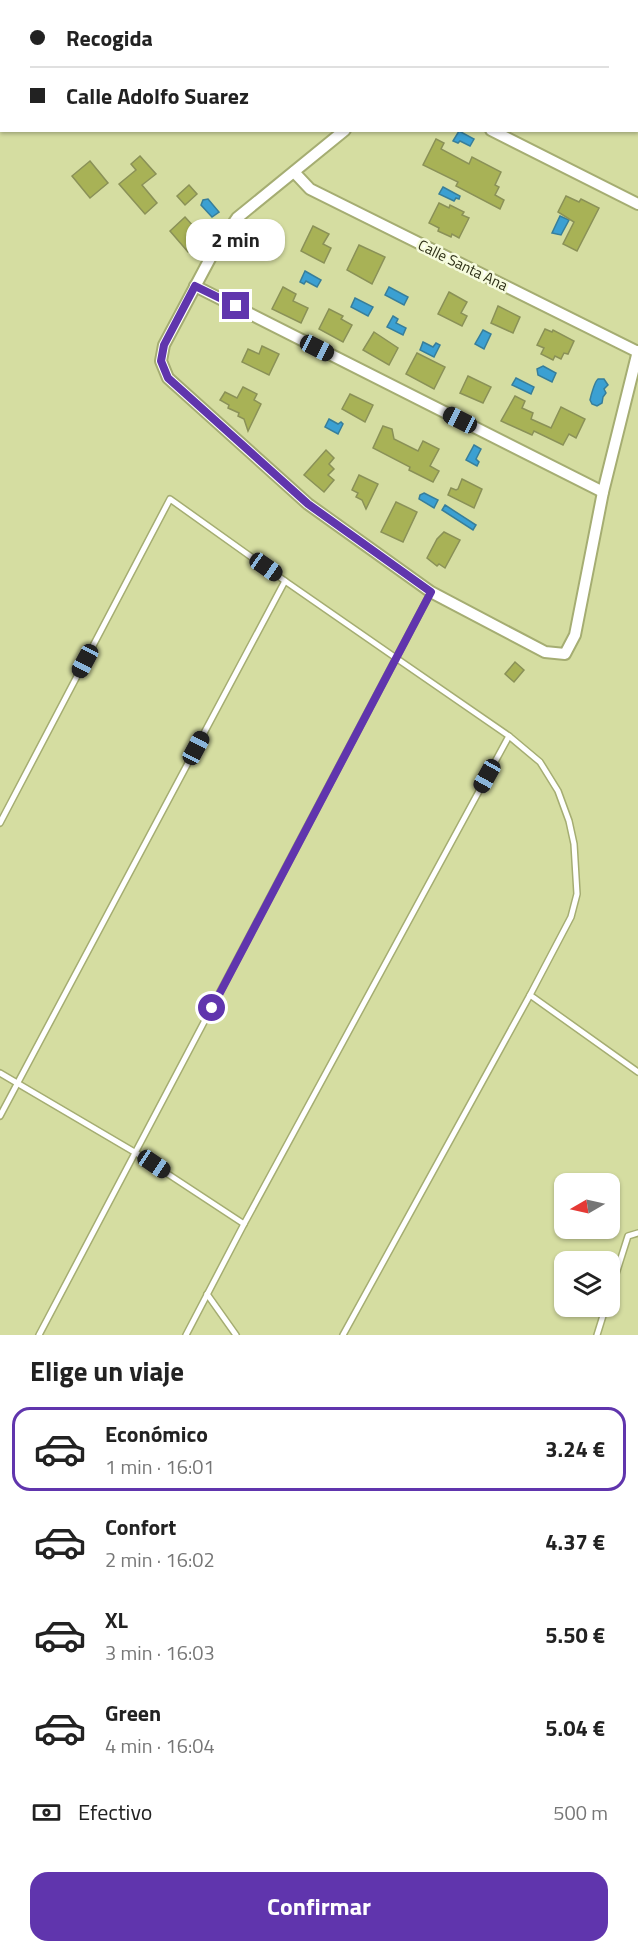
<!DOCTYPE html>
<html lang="es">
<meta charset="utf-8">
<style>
:root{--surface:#fff;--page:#f2f2f2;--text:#222;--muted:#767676;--line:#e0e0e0;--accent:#6035ad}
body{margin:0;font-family:"Titillium Web",sans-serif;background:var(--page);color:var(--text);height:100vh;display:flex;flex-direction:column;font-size:22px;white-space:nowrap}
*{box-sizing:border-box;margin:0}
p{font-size:20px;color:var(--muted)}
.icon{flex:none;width:33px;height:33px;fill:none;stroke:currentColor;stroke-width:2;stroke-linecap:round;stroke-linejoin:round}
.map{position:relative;height:1335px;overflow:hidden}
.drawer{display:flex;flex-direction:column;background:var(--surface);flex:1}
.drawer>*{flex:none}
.hud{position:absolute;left:0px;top:0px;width:639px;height:132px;box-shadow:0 2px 4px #0004;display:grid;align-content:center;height:132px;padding:0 30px;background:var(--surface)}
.needle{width:39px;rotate:261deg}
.fabs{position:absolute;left:554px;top:1173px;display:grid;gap:12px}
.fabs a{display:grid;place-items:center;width:66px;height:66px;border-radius:12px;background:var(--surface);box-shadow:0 2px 4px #0004;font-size:30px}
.end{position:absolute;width:27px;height:27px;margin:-14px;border:8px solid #6035ad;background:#fff;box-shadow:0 0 0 3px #fff}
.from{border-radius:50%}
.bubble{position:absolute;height:42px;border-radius:18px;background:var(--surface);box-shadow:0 2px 4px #0004;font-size:20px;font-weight:700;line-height:42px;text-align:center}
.car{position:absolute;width:18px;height:36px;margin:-18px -9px;border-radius:8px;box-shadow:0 0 4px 2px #0007;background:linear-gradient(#222 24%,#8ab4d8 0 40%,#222 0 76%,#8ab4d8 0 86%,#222 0)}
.hud b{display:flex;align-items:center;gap:21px;height:57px;font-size:22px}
.hud b+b{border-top:2px solid var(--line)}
.hud i{width:15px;height:15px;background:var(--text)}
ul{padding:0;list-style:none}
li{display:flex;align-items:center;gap:18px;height:84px;margin:0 12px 9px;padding:0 18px;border:3px solid transparent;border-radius:18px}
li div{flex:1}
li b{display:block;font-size:22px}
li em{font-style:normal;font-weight:700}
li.selected{border-color:var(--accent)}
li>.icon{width:54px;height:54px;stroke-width:1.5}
h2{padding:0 30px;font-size:27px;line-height:72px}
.pay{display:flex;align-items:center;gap:15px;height:66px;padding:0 30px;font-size:22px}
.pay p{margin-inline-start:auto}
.primary-button{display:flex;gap:12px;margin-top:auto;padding:12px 30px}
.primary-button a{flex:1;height:69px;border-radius:18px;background:var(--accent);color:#fff;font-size:24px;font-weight:700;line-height:69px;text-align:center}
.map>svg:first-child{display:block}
.water{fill:#3ba0d2;stroke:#377e9a;stroke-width:1.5}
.building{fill:#a8b256;stroke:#8a9157;stroke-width:1.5}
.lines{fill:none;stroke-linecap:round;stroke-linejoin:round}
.service-casing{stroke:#a5ad72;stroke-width:8}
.minor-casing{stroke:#a5ad72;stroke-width:14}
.trunk-casing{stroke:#a5ad72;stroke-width:20}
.service{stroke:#fff;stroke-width:5}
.minor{stroke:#fff;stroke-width:10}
.trunk{stroke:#fff;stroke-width:16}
.route{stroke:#6035ad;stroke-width:8}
.labels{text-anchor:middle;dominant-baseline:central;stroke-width:5;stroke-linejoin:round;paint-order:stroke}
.street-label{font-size:15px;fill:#2e3018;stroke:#f6fbdd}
</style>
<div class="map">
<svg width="638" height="1335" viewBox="0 0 638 1335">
<rect width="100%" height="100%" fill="#d5dda1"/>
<g class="water">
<polygon points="459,131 474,139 470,146 460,141 458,143 453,141"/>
<polygon points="443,187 460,196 459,199 456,198 454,201 439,194"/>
<polygon points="208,199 219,212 212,217 201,205 203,200"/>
<polygon points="560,216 569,220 561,235 552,233"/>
<polygon points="305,271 321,280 317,287 306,281 304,284 300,282"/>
<polygon points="389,287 408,297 404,305 385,295"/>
<polygon points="355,298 373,307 368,316 351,307"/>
<polygon points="393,316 398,319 396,323 406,328 403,335 387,327"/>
<polygon points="483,330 491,334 484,349 475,344"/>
<polygon points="423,342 433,347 436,343 440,345 434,357 420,350"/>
<polygon points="543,366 556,373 552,382 538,375 537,369"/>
<polygon points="516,378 534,387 531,394 512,385"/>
<path d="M598,379h6l4,6 -4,4 2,4 -3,4 -1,6 -5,3 -5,-2 -2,-4c1,-5 5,-19 8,-21z"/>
<polygon points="329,419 338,424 341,422 343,424 338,434 325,427"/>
<polygon points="474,445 481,449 476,459 479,462 477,466 466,460"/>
<polygon points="424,493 438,500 434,508 419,499 420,495"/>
<polygon points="445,505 476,525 473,530 442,510"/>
</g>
<g class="building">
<polygon points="436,139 444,143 441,149 469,164 472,157 501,172 495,185 499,187 495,195 504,200 500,209 456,186 458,182 423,165"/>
<polygon points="140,156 156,174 142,185 157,203 145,214 119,184 136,170 131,164"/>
<polygon points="90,161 108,183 90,198 72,176"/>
<polygon points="189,185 197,194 185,205 177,196"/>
<polygon points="566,196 579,202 581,199 599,208 577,251 563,244 574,222 558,212"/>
<polygon points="439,203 449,208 450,205 464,212 462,215 469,218 459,238 452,234 451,237 438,231 439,228 429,223"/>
<polygon points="185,217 204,238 188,252 170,231"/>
<polygon points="313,226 329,234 323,244 331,248 324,263 301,251"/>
<polygon points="359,245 385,257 372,284 347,270"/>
<polygon points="283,287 296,294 293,301 308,308 301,323 272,309"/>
<polygon points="449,292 467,302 461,313 467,316 462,326 438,314"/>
<polygon points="498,306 520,317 513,333 491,323"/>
<polygon points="329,309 343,316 341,319 352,325 343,342 319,329"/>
<polygon points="545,329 552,332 553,330 574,341 568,354 564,353 561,359 555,356 553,360 541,354 544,348 537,345"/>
<polygon points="374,332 398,348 389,365 363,350"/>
<polygon points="262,346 279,354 269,375 242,362 248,349 259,354"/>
<polygon points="417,353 445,367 434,389 406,374"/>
<polygon points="468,376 491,387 483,403 460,393"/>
<polygon points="243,387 257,394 254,400 261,404 248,431 244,419 238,416 239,413 228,408 229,405 220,400 225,392 237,398"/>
<polygon points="350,394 373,405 365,422 342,409"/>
<polygon points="515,396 525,401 522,408 533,413 531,419 551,428 561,407 585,419 576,438 569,434 563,445 534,431 532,435 501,421"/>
<polygon points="383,426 392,429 394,439 418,451 423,441 439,449 430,466 439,471 433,482 409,470 410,467 373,448"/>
<polygon points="326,450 334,458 329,464 334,469 328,475 334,480 324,492 304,475"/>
<polygon points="359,475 378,484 366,509 362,500 356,497 358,493 352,490"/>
<polygon points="462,479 482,489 474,508 448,495 451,488 456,490 458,489"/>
<polygon points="396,502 417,512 403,542 381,532"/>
<polygon points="444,532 460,540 445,568 439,564 437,566 427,558 437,539"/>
<polygon points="515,662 524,670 514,682 505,674"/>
</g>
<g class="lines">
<g class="service-casing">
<g id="service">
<polyline points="431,592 396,658 509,736 540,762 558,791 569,821 574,844 577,894 571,917 530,995 638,1072"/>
<polyline points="0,823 170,499 285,581"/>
<polyline points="0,1073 136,1153 244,1224"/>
<polyline points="0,1116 285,581 396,658 39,1335"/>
<polyline points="207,1294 236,1335"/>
<polyline points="609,1296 628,1236 638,1233"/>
<polyline points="186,1335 244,1224 509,736"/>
<polyline points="343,1335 530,995"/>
<polyline points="597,1335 606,1306"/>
</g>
</g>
<g class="minor-casing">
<g id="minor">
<polyline points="504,2 506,0"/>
<polyline points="345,130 237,218 213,253 164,345 161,361 168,378 308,504 431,592 545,652 565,654 575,635 603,492 638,351"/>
<polyline points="491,130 638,204"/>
<polyline points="294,172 310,189 638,352"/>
<polyline points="195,286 603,492"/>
</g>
</g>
<g class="trunk-casing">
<polyline id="trunk" points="552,0 555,2"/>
</g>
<use href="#service" class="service"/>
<use href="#minor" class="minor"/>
<use href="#trunk" class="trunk"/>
</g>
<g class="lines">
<polyline class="route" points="212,1008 431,592 308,504 168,378 161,361 164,345 195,286 236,306"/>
</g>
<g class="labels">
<g class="street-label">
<text transform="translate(463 265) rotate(26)">Calle Santa Ana</text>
</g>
</g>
</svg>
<div class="fabs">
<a><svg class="needle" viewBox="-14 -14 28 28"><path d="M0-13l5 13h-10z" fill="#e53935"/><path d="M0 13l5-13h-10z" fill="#767676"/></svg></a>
<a><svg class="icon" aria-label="layers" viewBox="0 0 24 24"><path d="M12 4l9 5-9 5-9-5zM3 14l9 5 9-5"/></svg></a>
</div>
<i class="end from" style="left:212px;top:1008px"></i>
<i class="end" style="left:236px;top:306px"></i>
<div class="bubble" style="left:186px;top:219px;width:99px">2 min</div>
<i class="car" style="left:317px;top:348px;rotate:117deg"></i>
<i class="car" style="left:460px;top:420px;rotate:297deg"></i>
<i class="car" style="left:266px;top:567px;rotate:125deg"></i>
<i class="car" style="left:85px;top:661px;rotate:208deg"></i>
<i class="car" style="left:196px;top:748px;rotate:28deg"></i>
<i class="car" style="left:487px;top:776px;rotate:209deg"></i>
<i class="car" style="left:154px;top:1164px;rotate:124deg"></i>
<div class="hud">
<b><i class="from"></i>Recogida</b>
<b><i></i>Calle Adolfo Suarez</b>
</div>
</div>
<section class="drawer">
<h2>Elige un viaje</h2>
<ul>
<li class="selected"><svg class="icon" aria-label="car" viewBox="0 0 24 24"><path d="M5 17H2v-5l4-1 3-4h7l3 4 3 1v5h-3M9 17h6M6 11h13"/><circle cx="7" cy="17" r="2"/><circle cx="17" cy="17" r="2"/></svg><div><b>Económico</b><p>1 min · 16:01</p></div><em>3.24 €</em></li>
<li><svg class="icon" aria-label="car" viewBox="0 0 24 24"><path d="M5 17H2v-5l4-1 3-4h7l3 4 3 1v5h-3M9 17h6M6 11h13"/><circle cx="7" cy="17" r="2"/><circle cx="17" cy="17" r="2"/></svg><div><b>Confort</b><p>2 min · 16:02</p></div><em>4.37 €</em></li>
<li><svg class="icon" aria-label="car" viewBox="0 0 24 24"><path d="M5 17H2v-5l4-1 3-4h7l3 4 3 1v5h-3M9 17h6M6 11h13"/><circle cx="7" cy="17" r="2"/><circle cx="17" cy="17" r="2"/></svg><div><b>XL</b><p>3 min · 16:03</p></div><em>5.50 €</em></li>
<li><svg class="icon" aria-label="car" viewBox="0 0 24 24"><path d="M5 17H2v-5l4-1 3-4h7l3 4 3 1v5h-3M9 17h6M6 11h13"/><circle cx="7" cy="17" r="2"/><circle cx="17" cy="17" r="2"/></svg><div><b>Green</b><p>4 min · 16:04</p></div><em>5.04 €</em></li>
</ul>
<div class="pay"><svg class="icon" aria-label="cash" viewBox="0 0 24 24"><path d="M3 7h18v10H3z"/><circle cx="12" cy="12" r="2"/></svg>Efectivo<p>500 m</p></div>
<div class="primary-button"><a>Confirmar</a></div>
</section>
